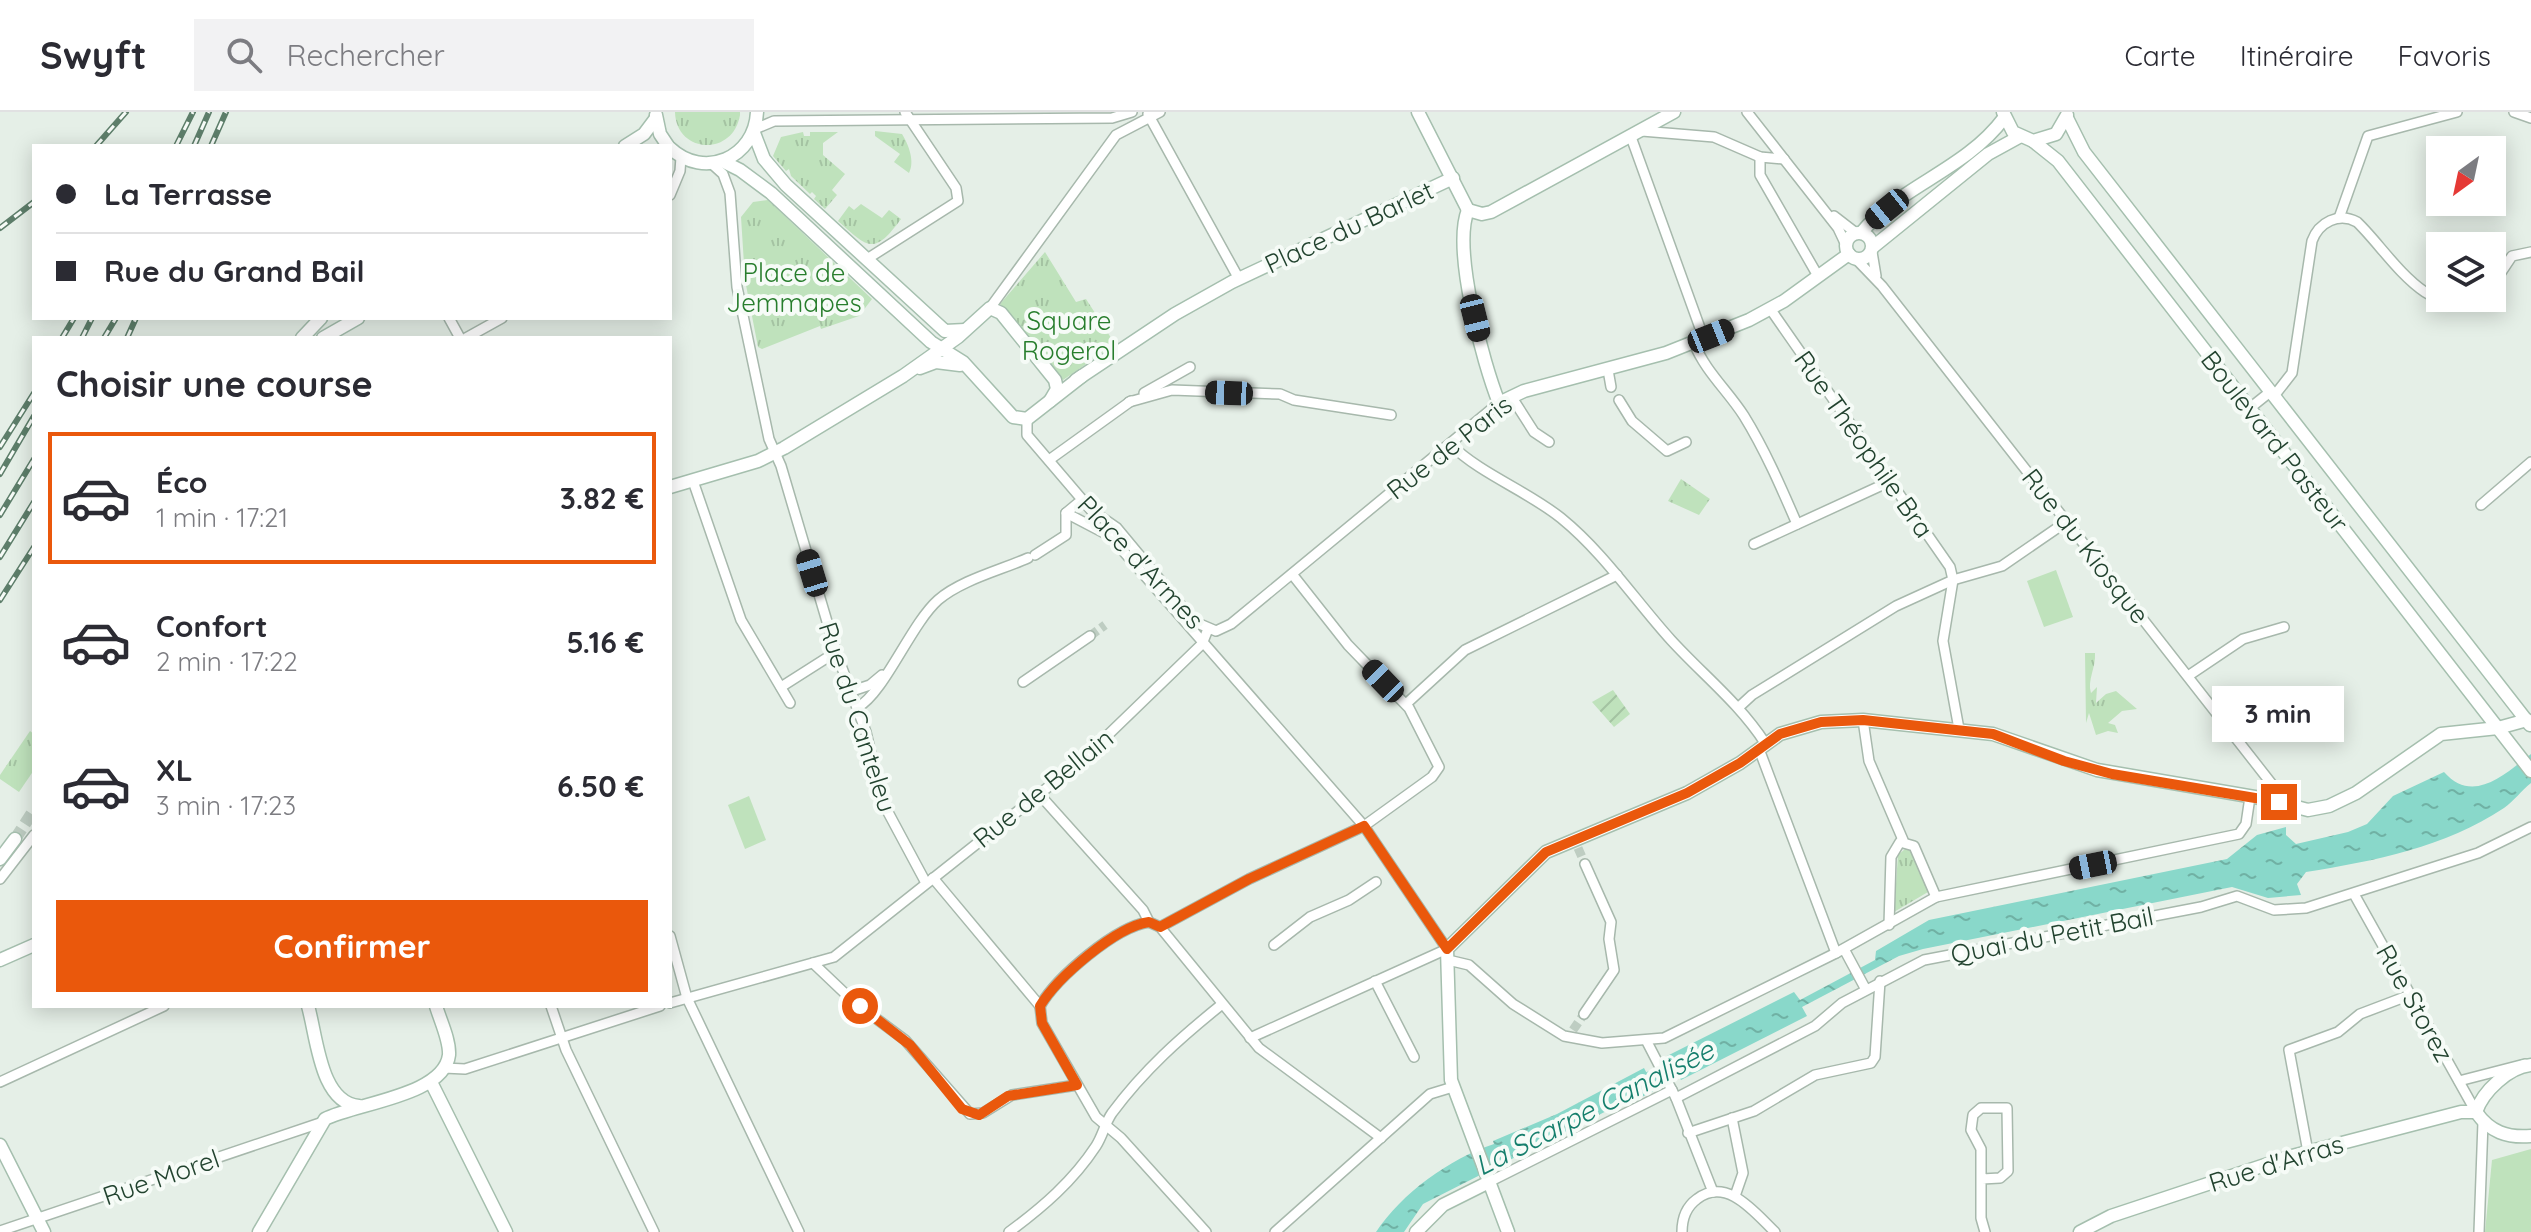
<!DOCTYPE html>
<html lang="fr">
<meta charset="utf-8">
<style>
:root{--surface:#fff;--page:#f2f2f3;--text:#2b2b33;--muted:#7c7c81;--line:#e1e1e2;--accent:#ea580c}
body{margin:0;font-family:Quicksand,sans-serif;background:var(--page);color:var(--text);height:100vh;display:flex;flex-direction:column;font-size:30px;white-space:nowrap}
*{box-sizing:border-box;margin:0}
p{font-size:26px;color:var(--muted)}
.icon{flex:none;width:44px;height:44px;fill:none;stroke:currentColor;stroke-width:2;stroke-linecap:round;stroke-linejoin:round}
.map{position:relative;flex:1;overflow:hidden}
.panel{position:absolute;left:32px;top:224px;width:640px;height:672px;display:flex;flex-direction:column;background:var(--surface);border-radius:0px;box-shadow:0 4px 20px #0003}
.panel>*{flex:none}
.banner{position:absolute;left:32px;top:32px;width:640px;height:176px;border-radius:0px;box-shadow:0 4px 20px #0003;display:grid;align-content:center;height:176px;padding:0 24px;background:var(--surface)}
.needle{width:52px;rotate:213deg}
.tools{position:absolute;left:2426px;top:24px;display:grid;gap:16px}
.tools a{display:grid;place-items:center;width:80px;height:80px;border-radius:0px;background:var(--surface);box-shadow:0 4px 20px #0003;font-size:40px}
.end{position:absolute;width:36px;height:36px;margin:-18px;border:10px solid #ea580c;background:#fff;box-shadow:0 0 0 4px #fff}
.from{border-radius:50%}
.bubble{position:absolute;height:56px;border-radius:0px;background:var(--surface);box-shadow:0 4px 20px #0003;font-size:26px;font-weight:700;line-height:56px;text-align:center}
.car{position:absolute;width:24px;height:48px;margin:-24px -12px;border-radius:10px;box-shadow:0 0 6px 2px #0007;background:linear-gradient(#222 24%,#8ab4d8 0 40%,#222 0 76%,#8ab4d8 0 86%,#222 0)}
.banner b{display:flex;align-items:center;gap:28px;height:76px;font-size:30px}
.banner b+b{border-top:2px solid var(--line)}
.banner i{width:20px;height:20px;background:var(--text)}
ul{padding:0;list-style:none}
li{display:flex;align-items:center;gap:24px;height:132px;margin:0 16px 12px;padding:0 8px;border:4px solid transparent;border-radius:0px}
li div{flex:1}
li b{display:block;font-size:30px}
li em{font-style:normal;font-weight:700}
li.active{border-color:var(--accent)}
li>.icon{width:72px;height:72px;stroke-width:1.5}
h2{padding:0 24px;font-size:36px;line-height:96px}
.button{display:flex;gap:16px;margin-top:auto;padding:16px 24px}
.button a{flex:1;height:92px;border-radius:0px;background:var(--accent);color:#fff;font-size:32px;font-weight:700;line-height:92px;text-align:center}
header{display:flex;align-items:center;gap:48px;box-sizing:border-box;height:112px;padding:0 40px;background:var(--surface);border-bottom:2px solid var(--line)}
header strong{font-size:38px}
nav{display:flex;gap:44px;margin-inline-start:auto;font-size:28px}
.search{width:560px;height:72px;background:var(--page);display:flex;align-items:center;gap:20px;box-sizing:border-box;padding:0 28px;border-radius:0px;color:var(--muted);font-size:30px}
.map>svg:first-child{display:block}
.grass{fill:url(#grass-tufts)}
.garden{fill:url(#garden-furrows)}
.pitch{fill:#bfe2bc}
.water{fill:url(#water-ripples)}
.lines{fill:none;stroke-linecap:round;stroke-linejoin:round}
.river{stroke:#89d8ca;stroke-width:20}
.street-tunnel{stroke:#becdc2;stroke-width:9;stroke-dasharray:9 4.5;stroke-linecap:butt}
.secondary-tunnel{stroke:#becdc2;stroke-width:12;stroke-dasharray:12 6;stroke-linecap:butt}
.street-casing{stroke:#a7b8ac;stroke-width:12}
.secondary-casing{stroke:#a5bfae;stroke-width:15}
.street{stroke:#fff;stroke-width:9}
.secondary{stroke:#fff;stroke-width:12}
.rail-casing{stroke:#5d7e6a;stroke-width:6}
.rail{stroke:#f6fbf7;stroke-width:3;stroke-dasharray:9;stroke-linecap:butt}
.route{stroke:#ea580c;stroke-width:10}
.labels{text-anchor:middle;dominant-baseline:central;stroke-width:8;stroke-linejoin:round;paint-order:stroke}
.street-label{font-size:26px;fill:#22432f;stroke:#f6fbf7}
.park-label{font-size:26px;fill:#287e2d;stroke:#f6fbf7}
.water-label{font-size:28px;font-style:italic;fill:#167f6d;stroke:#f6fbf7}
</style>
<header>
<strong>Swyft</strong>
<div class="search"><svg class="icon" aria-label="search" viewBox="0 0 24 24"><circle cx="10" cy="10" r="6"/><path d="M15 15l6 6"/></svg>Rechercher</div>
<nav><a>Carte</a><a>Itinéraire</a><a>Favoris</a></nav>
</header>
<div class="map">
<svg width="2531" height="1120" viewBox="0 0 2531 1120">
<defs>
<pattern id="grass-tufts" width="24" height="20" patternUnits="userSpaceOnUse" patternTransform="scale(2)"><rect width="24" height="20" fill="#bfe2bc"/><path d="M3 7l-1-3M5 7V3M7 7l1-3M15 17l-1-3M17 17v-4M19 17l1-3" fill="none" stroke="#a4c3a2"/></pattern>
<pattern id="garden-furrows" width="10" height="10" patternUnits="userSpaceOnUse" patternTransform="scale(2)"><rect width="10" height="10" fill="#bfe2bc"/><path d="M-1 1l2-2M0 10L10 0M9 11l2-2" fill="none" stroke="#a4c3a2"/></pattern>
<pattern id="water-ripples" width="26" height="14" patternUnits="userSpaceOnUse" patternTransform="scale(2)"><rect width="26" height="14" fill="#89d8ca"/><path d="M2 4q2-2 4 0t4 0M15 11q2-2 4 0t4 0" fill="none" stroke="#70b1a4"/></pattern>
</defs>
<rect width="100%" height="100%" fill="#e5efe7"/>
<g class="grass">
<path d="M675,0h65v3c-7,42 -64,39 -65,-3z"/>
<path d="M875,19l27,3c7,11 13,28 7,39l-15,-11 6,-8 -25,-18z"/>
<polygon points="803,20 804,24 810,24 810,20 838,20 823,31 823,43 845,62 832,78 837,83 825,97 814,87 816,84 812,80 810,82 791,64 789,57 786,59 773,44 781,25"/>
<polygon points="768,88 872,187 859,204 821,217 820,214 762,237 758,235 745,168 741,105 753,90"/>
<path d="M861,92l21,14 7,-8 12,9c-27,37 -33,29 -63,2l11,-15 5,4z"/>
<polygon points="1045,140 1076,190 1086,187 1115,232 1063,268 1000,192"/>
<polygon points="1681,367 1710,387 1699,403 1668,389"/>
<path d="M2085,541h10c1,15 -8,27 -4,40l6,-6 -1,16 10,-9 10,-3 21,18 -15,2 -14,12 7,2 3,8 -10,-2 -12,4 -7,-22 -3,10z"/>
<polygon points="30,619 34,622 34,658 19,680 0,667 0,663"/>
<polygon points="1905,737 1910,737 1928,780 1894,800 1898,743"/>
</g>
<polygon class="garden" points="1613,578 1630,602 1614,615 1592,590"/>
<g class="pitch">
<polygon points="2056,458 2073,505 2044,515 2027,469"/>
<polygon points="749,684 766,728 745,737 728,693"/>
<polygon points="2531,1037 2531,1120 2485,1120 2492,1048"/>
</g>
<g class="water">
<path d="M2531,642v29c-10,8 -17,18 -27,25 -59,39 -129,53 -198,64l-9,12 4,11 -33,3 -36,-11 -309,62 -24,7 -97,51 5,9 -126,64 -14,-24 127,-64 6,8 75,-40 1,-9 53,-31 298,-61 30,-24 29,-8v8l10,9 52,-12 19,-8 26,-28 51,-24c29,33 61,2 87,-18z"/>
<path d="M1644,956l10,19 -231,117 -19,28h-28c26,-39 73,-73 118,-88l-1,-3 64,-27z"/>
</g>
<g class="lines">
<polyline class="river" points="1628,981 1699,944"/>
<g class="street-tunnel">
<polyline points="1090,524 1105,513"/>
<polyline points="1578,736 1585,752"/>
<polyline points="1573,918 1584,902"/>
</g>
<polyline class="secondary-tunnel" points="15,727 34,698"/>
<g class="street-casing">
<g id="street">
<polyline points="1747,0 1838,116 1846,133"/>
<polyline points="2514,0 2531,6"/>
<polyline points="1148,2 1239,167"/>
<polyline points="755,17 774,9 1112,6 1132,0"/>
<polyline points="1642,19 1714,25 1760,45 1784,47"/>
<polyline points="1631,25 1704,227"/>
<polyline points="1760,45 1760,63 1818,164"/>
<polyline points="712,52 723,62 730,81 737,175 769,327 781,354 836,540 866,620 882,689 926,771"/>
<polyline points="670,83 680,59 681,45"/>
<polyline points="1834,104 1856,121"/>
<polyline points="2339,106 2368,24 2457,0"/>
<polyline points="1872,140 1876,164"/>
<polyline points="867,147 958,89 956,76 905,0"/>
<polyline points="1856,147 1882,174 2289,694"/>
<polyline points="2492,174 2512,144 2531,140"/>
<polyline points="990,196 1116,23 1160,0"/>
<polyline points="1771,198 1950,455 1953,468 1943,529 1959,617"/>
<polyline points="449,206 460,226"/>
<polyline points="466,226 502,206"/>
<path d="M1694,231c11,28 34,48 50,73 21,34 37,71 53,108"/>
<polyline points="1608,258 1611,275"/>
<polyline points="1144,281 1190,255"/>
<polyline points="1511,284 1534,320 1549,330"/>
<path d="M2274,284l18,-23 20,-132c7,-19 27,-29 45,-19 32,30 70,101 123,76"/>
<polyline points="1619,288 1632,309 1667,339 1686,330"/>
<polyline points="1129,290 1172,278 1280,282 1294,288 1391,303"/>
<polyline points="2250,296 2270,280"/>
<polyline points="1027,307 1027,323 1091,398 1117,416 1195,510 1216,519 1231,512 1499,291"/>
<path d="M1450,332c32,31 76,46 111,74 43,35 73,81 110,122 32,35 68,63 94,103"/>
<polyline points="1049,348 1131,289"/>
<polyline points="693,369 741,508 790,591"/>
<polyline points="2481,393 2531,350"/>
<polyline points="1066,401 1110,424 1364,714 1447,837 1250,926"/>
<polyline points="1754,432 1891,369"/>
<polyline points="1035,443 1066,423 1066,401 1078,391"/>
<polyline points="2188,564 2243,527 2284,515"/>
<polyline points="1023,570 1090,524"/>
<polyline points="781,575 836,540"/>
<polyline points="852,579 870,573 882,563"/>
<polyline points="1406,592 1465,538 1617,463"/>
<path d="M858,595c26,-14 53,-83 80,-107 23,-20 63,-30 90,-42"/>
<polyline points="1739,595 1752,583 1896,494 1953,468 2002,454 2066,410"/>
<polyline points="1863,608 1869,649 1903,728"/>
<polyline points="1759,637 1836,841"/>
<polyline points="1039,682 1143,798 1149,810 1160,815 1259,936 1381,1026"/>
<polyline points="933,766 1040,894"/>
<polyline points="0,767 34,723"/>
<polyline points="2354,782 2476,1000"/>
<polyline points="1889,813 1891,745 1900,730 1914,734 1936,785"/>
<polyline points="1160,815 1249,767 1364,714 1432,665 1439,655 1409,596 1348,533 1292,462"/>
<polyline points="670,824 687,886 799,1120"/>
<polyline points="1274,833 1310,805 1349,788 1376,770"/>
<polyline points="1844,837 1865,876"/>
<polyline points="1448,848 1469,853 1513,892 1564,924 1602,931 1664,926 1836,841 1936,785 2239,722 2246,712 2250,685"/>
<polyline points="813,851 854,890 905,928 970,1002 983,1001 1012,983 1077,973"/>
<polyline points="1375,869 1414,945"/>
<polyline points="670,891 834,845 1081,649 1202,532 1208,517"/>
<polyline points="551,894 566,938 654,1120"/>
<polyline points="1040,894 1042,911 1096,1005 1121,1026 1206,1120"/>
<path d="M1040,894c17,-29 75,-79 109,-84"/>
<polyline points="1584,902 1614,858 1609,827 1611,810 1585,752"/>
<polyline points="1646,928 1676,986 1713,1080"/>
<polyline points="444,956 465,957 660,894"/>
<polyline points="2459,969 2525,952"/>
<polyline points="0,970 164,894"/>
<polyline points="1676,986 1815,914 1842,891 1924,848 2201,795 2237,784 2274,798 2306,796 2478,741 2531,715"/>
<polyline points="1732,1006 1743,1061 1735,1084"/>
<polyline points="1688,1021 1754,999 1815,963 1871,951 1875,945 1880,869"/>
<polyline points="2308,1040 2289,938 2338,920 2360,902 2410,883"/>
<polyline points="1982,1067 2000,1066 2008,1059 2007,996 1981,996 1973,1003 1971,1018 1981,1037 1981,1106 1985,1120"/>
<polyline points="1489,1070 1672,978"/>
<polyline points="0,1119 323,1010"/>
<path d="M1009,1120c34,-25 64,-51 87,-86 7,-11 9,-23 16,-33 32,-43 68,-75 109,-108"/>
<polyline points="1275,1120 1430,982 1453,975"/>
<path d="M1682,1120c0,-13 4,-25 15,-33 30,-23 58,14 78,33"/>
<polyline points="2479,1120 2483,1010"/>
</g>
</g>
<g class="secondary-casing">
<g id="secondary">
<polyline points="1418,0 1468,98"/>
<polyline points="2003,0 2013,20 2033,29 2056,22 2067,3"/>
<polyline points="656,3 660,22 668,34"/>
<polyline points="2067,6 2084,40 2530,613"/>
<polyline points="754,21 764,47 786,73 945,219 965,218"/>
<polyline points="2033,29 2058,49 2531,659"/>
<polyline points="625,34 644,22 656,6"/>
<path d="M670,36c34,32 85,10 87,-36"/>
<polyline points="722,49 740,58 771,81 931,230 963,250 1013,305 1027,307 1082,264"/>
<path d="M1468,98c-16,39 15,153 31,193l25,-12 142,-38 83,-33 35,-19 65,-47"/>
<polyline points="1468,98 1482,102 1491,100 1674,0"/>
<path d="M1862,120c38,-46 103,-62 142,-114"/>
<circle cx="1859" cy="134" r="13"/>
<polyline points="1873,135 1988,42 2019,25"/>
<polyline points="302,226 321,206"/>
<polyline points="323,226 358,206"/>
<polyline points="920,256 936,250 960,253"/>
<polyline points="1076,268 1175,202 1232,170 1453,66"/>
<polyline points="670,375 758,349 784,336 903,264 958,225 990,196 1001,201 1055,268 1057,277 1050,289"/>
<polyline points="0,747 15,727"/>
<polyline points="0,848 34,833"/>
<path d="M308,894c9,31 12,97 51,100"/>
<polyline points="431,970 506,1120"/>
<path d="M2476,1000c7,-21 33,-45 55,-47"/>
<path d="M2476,1000c14,20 31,26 55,24"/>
<polyline points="0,1033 44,1120"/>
<path d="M259,1120l66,-113c31,-16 119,-23 124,-64 1,-15 -9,-35 -13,-49"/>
<polyline points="1416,1120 1443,1093 1489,1070"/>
<polyline points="1508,1120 1451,968 1447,837 1546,740 1687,681 1740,651 1780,622 1821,610 1863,608 1993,622 2097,658 2266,687 2308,698 2329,694 2356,681 2441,622 2498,616 2527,608"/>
<polyline points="2080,1120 2111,1104 2292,1044 2461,1000 2476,1000"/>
</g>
</g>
<use href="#street" class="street"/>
<use href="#secondary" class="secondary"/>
<g class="rail-casing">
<g id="rail">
<polyline points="96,34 126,0"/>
<polyline points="176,34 193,0"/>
<polyline points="194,34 209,0"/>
<polyline points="211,34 226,0"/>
<polyline points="0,116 34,90"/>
<polyline points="62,226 74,206"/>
<polyline points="82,226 92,206"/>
<polyline points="104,226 116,206"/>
<polyline points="127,226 136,206"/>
<polyline points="0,335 34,281"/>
<polyline points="0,362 34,304"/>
<polyline points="0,403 34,347"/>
<polyline points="0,445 34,390"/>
<polyline points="0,488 34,435"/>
</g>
</g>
<use href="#rail" class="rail"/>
</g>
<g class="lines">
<path class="route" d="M860,894l50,39 52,64 17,6 29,-19 69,-11 -35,-62 -2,-17c17,-28 75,-79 109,-84l11,5 89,-48 115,-53 83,123 99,-97 141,-59 53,-30 40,-29 41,-12 42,-2 130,14 71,27 48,13 167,28"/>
</g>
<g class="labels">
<g class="street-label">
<text transform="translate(1349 115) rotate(-25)">Place du Barlet</text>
<text transform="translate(2275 329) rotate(52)">Boulevard Pasteur</text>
<text transform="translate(1864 332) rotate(55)">Rue Théophile Bra</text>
<text transform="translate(1449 335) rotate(-38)">Rue de Paris</text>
<text transform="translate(2086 434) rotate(52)">Rue du Kiosque</text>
<text transform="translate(1141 450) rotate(47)">Place d'Armes</text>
<text transform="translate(858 605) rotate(72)">Rue du Canteleu</text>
<text transform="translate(1043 676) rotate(-39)">Rue de Bellain</text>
<text transform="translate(2052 823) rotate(-11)">Quai du Petit Bail</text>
<text transform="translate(2415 891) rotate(61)">Rue Storez</text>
<text transform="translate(2276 1051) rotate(-17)">Rue d'Arras</text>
<text transform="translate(161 1065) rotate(-19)">Rue Morel</text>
</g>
<g class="park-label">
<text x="794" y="160">Place de<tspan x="794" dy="30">Jemmapes</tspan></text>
<text x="1069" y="208">Square<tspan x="1069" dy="30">Rogerol</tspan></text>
</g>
<g class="water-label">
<text transform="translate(1594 995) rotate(-27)">La Scarpe Canalisée</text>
</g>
</g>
</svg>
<div class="tools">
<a><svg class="needle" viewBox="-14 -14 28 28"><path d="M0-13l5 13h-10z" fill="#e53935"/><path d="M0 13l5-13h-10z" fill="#7c7c81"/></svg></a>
<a><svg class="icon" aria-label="layers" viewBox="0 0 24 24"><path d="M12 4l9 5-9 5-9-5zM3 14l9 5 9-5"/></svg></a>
</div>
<i class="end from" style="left:860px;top:894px"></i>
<i class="end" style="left:2279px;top:690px"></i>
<div class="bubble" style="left:2212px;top:574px;width:132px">3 min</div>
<i class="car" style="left:1887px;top:97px;rotate:231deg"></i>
<i class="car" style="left:1475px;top:206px;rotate:166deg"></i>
<i class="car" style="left:1711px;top:224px;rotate:68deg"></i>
<i class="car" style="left:1229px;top:281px;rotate:272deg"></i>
<i class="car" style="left:812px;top:461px;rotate:343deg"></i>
<i class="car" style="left:1383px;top:569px;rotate:316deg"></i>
<i class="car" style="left:2093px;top:753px;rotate:259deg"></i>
<div class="banner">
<b><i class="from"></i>La Terrasse</b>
<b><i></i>Rue du Grand Bail</b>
</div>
<section class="panel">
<h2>Choisir une course</h2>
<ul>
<li class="active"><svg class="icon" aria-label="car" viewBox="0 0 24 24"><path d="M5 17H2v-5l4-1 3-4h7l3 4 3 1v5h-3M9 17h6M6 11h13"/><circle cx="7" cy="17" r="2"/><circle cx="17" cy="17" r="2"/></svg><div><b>Éco</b><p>1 min · 17:21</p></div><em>3.82 €</em></li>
<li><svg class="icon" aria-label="car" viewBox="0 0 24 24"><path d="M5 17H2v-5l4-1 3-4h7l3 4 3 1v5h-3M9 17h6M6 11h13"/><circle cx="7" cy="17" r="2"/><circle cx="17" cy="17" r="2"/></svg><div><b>Confort</b><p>2 min · 17:22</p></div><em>5.16 €</em></li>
<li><svg class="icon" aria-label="car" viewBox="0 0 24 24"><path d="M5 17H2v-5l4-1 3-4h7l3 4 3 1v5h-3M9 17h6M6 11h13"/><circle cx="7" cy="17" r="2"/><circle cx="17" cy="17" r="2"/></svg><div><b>XL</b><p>3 min · 17:23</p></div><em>6.50 €</em></li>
</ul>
<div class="button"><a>Confirmer</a></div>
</section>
</div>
